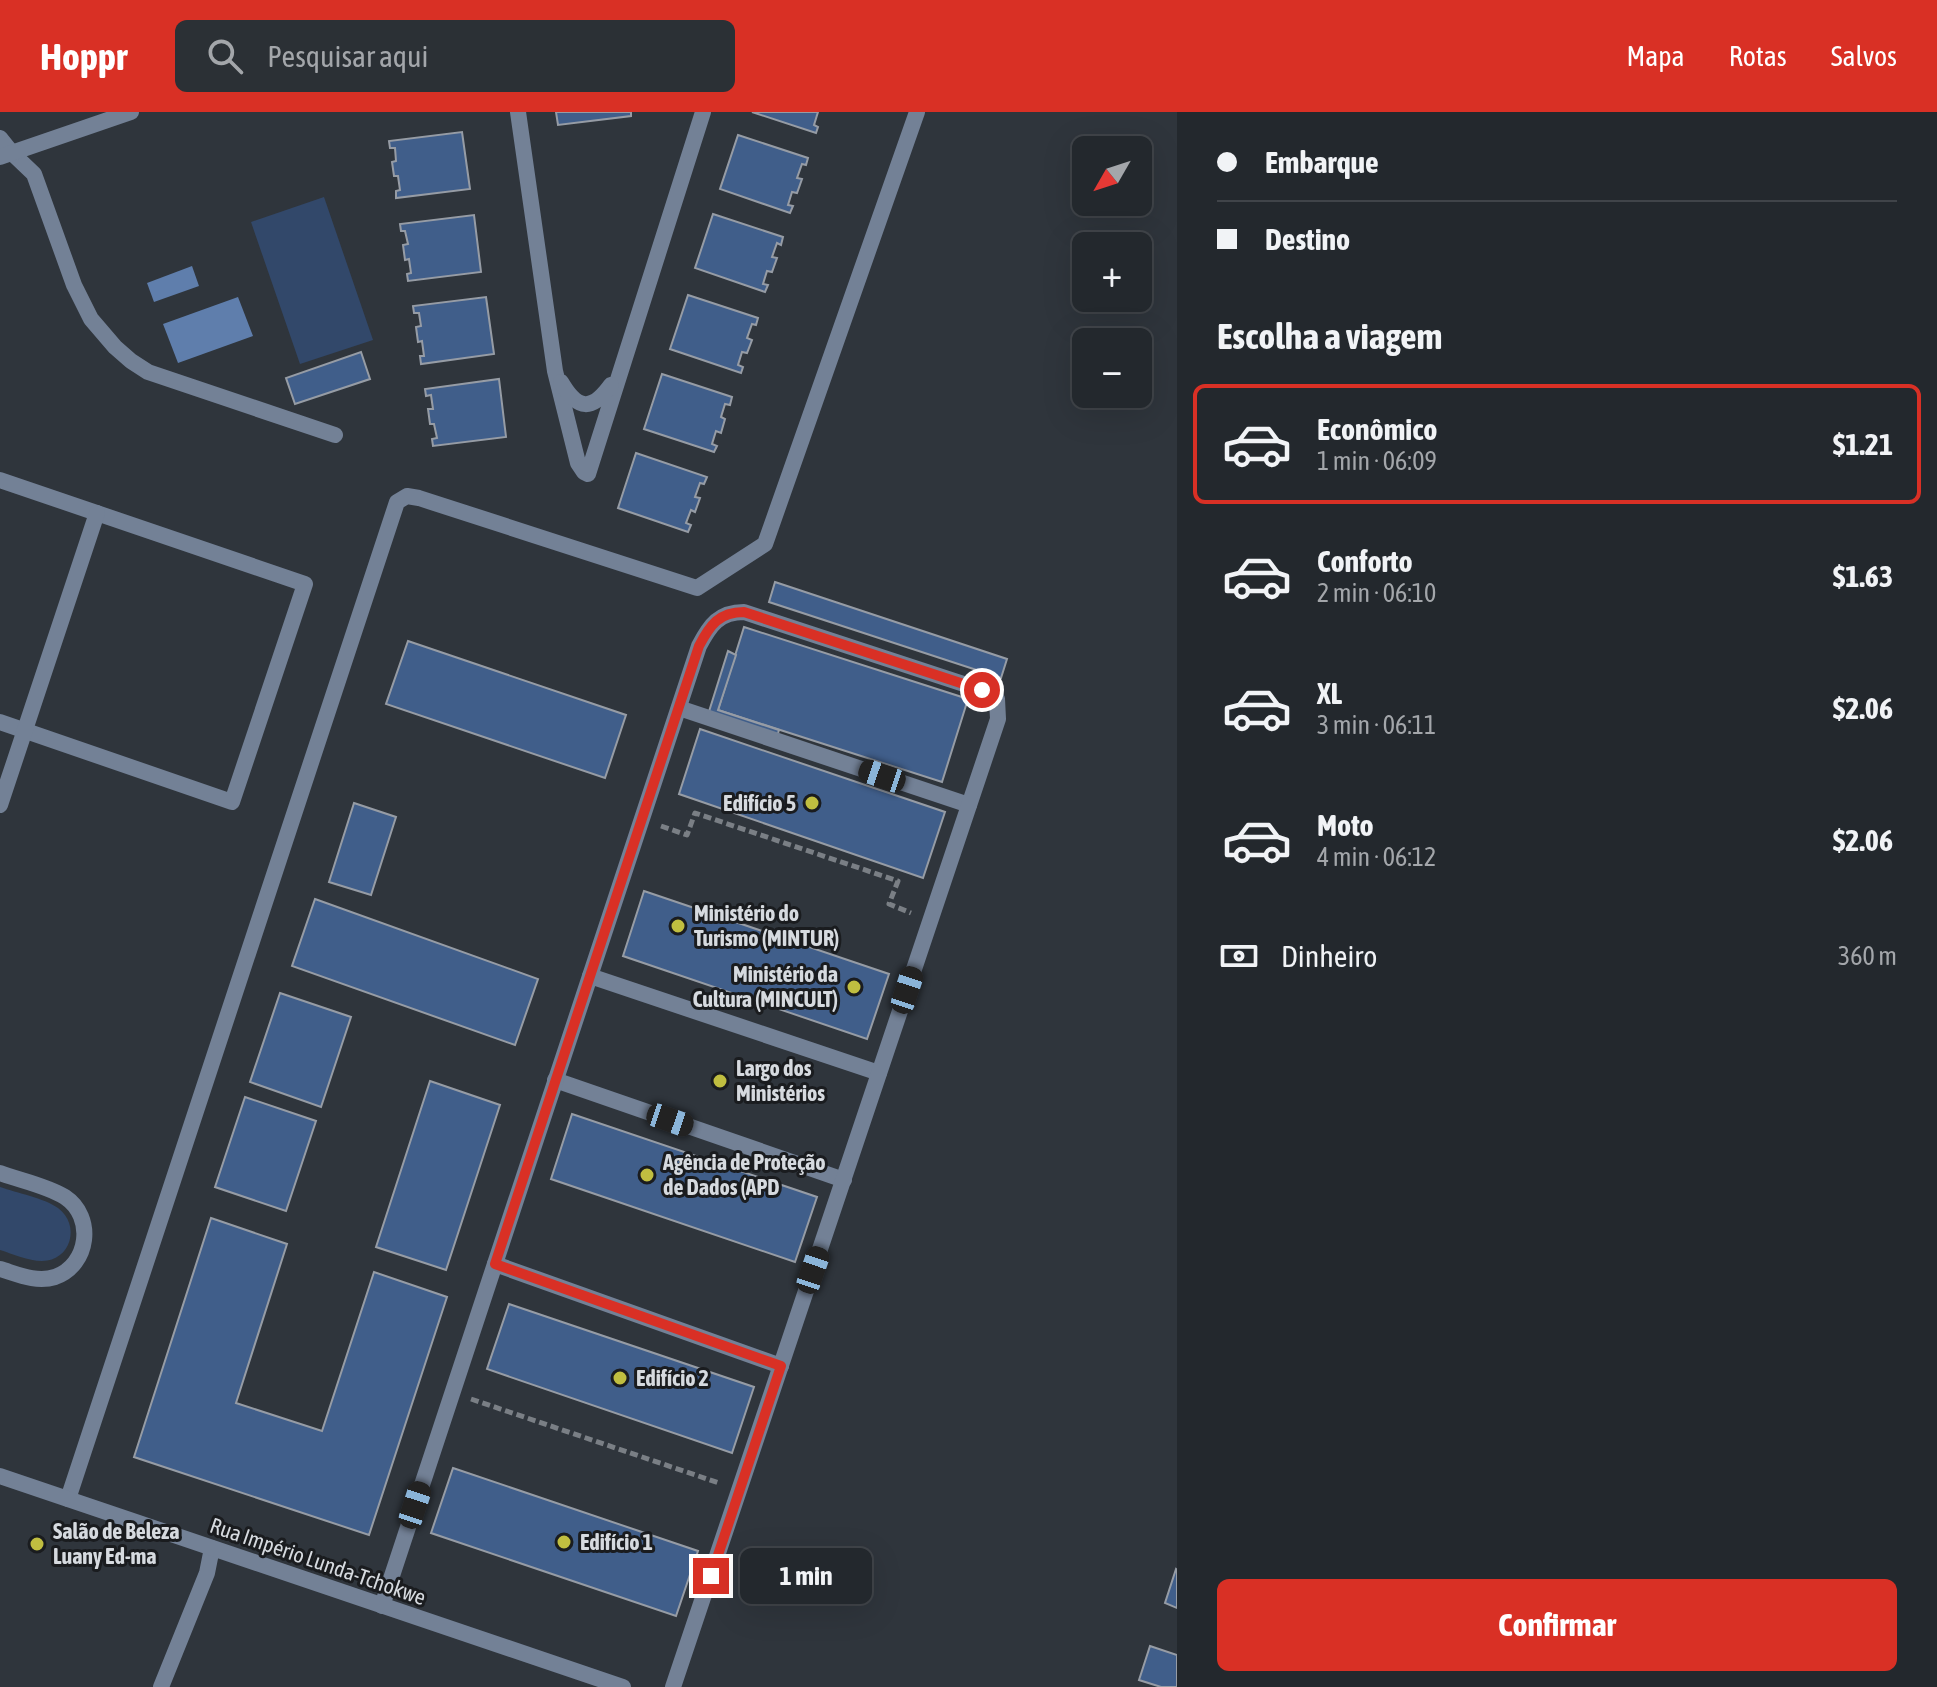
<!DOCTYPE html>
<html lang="pt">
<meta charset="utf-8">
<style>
:root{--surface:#23282d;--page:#2b3035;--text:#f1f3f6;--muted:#a3a6aa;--line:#404449;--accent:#d93025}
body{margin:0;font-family:"Asap Condensed",sans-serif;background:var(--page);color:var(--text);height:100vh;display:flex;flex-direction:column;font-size:30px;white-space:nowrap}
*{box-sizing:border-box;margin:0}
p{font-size:26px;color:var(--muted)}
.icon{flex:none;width:44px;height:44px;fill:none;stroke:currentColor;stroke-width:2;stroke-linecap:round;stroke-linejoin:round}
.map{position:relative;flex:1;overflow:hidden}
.details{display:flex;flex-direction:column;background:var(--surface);width:760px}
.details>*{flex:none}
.guide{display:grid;align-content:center;height:176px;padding:0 40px;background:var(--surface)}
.needle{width:52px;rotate:231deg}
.fabs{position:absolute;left:1072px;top:24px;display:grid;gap:16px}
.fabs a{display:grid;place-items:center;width:80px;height:80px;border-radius:12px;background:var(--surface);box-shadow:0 8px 32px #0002,0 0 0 2px var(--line);font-size:40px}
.end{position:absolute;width:36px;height:36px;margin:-18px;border:10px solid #d93025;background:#fff;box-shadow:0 0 0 4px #fff}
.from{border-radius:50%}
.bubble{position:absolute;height:56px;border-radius:12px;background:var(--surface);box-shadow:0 8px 32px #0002,0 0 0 2px var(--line);font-size:26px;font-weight:700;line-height:56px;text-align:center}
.car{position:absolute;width:24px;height:48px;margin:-24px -12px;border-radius:10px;box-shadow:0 0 6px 2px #0007;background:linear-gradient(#222 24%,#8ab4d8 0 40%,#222 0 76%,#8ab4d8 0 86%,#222 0)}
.guide b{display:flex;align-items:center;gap:28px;height:76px;font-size:30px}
.guide b+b{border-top:2px solid var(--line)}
.guide i{width:20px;height:20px;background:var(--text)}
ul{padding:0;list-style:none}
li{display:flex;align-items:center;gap:24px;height:120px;margin:0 16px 12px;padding:0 24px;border:4px solid transparent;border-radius:12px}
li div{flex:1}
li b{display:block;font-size:30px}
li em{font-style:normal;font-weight:700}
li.active{border-color:var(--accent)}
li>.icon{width:72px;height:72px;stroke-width:1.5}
h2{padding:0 40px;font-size:36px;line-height:96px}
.pay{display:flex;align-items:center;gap:20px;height:88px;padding:0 40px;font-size:30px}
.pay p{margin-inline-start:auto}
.cta{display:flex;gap:16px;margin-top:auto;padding:16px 40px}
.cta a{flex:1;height:92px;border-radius:12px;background:var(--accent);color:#fff;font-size:32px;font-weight:700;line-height:92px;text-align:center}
header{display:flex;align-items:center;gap:48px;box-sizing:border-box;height:112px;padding:0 40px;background:var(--accent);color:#fff}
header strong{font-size:38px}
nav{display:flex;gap:44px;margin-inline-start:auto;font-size:28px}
.search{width:560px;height:72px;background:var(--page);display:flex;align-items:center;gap:20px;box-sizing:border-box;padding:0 28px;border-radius:12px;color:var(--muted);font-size:30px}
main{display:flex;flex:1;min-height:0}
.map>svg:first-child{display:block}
.green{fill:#32486a}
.water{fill:#5f7eac}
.building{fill:#405e8a;stroke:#969ca5;stroke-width:2}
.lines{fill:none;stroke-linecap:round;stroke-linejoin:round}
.path{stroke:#7a7f85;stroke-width:5;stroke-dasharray:8 4;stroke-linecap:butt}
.service{stroke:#738196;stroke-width:16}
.minor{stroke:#738196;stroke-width:16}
.tertiary{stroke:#738196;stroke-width:16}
.route{stroke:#d93025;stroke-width:10}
.poi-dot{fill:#c0be40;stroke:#1a1c1f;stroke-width:3}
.labels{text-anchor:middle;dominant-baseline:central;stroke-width:6;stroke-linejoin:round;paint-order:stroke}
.poi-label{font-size:22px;font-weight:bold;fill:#d6dadf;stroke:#1a1c1f;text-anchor:start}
.street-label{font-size:22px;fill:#d6dadf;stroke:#1a1c1f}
</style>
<header>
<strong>Hoppr</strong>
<div class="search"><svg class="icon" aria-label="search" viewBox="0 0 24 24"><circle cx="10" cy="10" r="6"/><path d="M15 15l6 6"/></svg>Pesquisar aqui</div>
<nav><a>Mapa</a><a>Rotas</a><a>Salvos</a></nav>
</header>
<main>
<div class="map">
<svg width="1177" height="1575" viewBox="0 0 1177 1575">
<rect width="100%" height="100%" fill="#2f353c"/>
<g class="green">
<polygon points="324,85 373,228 300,252 251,110"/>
<path d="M0,1075c17,6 44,11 58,21 23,17 13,53 -16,53 -14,0 -29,-7 -42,-11z"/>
</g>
<g class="water">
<polygon points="192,154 199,174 154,190 147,171"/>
<polygon points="238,185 253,224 178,251 163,212"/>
</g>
<g class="building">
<polygon points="556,0 631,0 631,4 558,13"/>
<polygon points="752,0 818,0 814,13 818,15 816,21"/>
<polygon points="462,20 470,77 396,86 396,79 400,78 398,64 394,64 392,50 396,49 395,36 390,36 389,29"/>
<polygon points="738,23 808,46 806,53 802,52 797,66 802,67 797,81 792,80 788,93 793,94 790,101 720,77"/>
<polygon points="713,102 783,125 781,133 777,131 772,145 777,146 772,160 767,159 763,172 768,173 765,180 695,156"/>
<polygon points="474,103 481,160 408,169 407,162 411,161 409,147 405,148 403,133 408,132 405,119 401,119 400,112"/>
<polygon points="688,183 758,206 756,213 752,212 747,226 752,228 747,241 742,240 738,253 743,255 741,261 670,237"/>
<polygon points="486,185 494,242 421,252 420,244 424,244 422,229 418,230 416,215 421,214 419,201 414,201 413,194"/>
<polygon points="361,240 370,267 295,292 286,266"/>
<polygon points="662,262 732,285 730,293 725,292 721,305 725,307 721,321 716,319 712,332 717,334 714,340 644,317"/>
<polygon points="499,267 506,325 433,334 432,327 437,326 434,312 430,312 428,297 433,297 431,283 426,284 425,277"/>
<polygon points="636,341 707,365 704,372 700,371 695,385 700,386 695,400 691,398 686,411 691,413 688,420 618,396"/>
<polygon points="775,470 1007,547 1001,566 769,490"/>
<polygon points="744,515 968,587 942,670 718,598"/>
<polygon points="408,529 626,603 605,666 386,592"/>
<polygon points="728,539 736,543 718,598 779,618 775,631 706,609"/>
<polygon points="700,617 945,700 923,766 679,682"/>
<polygon points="354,691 396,705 371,783 329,770"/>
<polygon points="644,779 889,862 867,927 623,844"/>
<polygon points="315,787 538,867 515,933 292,854"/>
<polygon points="280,881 351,905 321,995 250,970"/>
<polygon points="430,969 500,993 446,1158 376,1135"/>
<polygon points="245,985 316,1009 286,1099 215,1075"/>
<polygon points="572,1002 817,1085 795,1150 551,1067"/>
<polygon points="211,1106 287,1132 236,1291 322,1319 374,1160 447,1185 369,1423 134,1345"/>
<polygon points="509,1192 754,1275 732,1341 487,1257"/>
<polygon points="453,1356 698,1439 676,1504 431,1421"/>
<polygon points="1176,1457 1177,1458 1177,1496 1165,1491"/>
<polygon points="1150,1534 1177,1543 1177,1575 1161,1575 1139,1568"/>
</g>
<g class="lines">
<g class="path">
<polyline points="661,714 687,723 695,701 898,769 889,792 911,801"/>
<polyline points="471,1287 719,1371"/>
</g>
<g class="service">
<polyline points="679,596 969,693"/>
<polyline points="590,864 879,961"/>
<polyline points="555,968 844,1068"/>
<polyline points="495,1152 781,1254"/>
<polyline points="68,1387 397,390 407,384 419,386 697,476 765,432 917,0"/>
<path d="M382,1494l317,-960c11,-21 20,-34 45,-34l238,78 15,9 1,20 -325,968"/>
</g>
<g class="minor">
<polyline points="518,0 555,259 578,351 584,360 588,362 703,0"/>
<polyline points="0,26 12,41 34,62 74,173 91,207 115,235 131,249 148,260 335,323"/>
<polyline points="0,45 131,0"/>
<path d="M561,270c17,29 31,29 50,3"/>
<polyline points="0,368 305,472 232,690 0,610"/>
<polyline points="0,693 97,401"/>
<path d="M0,1061c19,7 48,13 65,24 30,20 24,68 -10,80 -19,6 -38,-3 -55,-8"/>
<polyline points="161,1575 207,1461 212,1436"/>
</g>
<polyline class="tertiary" points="0,1364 623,1575"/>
</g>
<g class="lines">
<path class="route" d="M711,1464l70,-210 -286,-102 204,-618c11,-21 20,-34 45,-34l238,78"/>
</g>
<g class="poi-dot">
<circle cx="812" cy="691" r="8"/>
<circle cx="678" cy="814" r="8"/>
<circle cx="854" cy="875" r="8"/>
<circle cx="720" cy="969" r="8"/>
<circle cx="647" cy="1063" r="8"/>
<circle cx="620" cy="1266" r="8"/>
<circle cx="564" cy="1430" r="8"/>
<circle cx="37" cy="1432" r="8"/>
</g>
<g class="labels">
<g class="poi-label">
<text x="796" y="691" text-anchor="end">Edifício 5</text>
<text x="694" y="801">Ministério do<tspan x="694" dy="25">Turismo (MINTUR)</tspan></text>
<text x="838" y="862" text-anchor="end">Ministério da<tspan x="838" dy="25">Cultura (MINCULT)</tspan></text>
<text x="736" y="956">Largo dos<tspan x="736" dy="25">Ministérios</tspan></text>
<text x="663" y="1050">Agência de Proteção<tspan x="663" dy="25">de Dados (APD</tspan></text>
<text x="636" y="1266">Edifício 2</text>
<text x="53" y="1419">Salão de Beleza<tspan x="53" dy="25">Luany Ed-ma</tspan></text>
<text x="580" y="1430">Edifício 1</text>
</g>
<g class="street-label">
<text transform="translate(318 1449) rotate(19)">Rua Império Lunda-Tchokwe</text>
</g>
</g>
</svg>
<div class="fabs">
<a><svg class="needle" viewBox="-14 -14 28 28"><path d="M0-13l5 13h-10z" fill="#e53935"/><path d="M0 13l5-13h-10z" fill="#a3a6aa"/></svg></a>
<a>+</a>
<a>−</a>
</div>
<i class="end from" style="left:982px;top:578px"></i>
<i class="end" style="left:711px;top:1464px"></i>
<div class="bubble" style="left:740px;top:1436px;width:132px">1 min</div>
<i class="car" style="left:882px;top:664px;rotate:289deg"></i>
<i class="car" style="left:907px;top:878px;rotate:18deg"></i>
<i class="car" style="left:670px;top:1008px;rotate:109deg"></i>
<i class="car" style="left:813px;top:1158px;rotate:19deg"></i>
<i class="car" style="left:415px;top:1393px;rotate:18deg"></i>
</div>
<section class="details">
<div class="guide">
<b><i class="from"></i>Embarque</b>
<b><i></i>Destino</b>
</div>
<h2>Escolha a viagem</h2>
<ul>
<li class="active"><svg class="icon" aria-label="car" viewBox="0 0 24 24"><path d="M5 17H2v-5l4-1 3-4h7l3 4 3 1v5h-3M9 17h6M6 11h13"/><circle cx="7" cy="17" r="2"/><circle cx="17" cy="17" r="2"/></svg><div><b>Econômico</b><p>1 min · 06:09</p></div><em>$1.21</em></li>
<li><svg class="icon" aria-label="car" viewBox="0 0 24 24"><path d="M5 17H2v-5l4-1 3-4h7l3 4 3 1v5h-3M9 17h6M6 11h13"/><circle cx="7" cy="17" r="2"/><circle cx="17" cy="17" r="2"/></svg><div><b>Conforto</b><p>2 min · 06:10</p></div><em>$1.63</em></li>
<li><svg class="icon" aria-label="car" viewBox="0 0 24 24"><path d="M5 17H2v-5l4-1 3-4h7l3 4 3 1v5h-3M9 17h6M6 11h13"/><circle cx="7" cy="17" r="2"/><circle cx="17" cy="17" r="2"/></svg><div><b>XL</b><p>3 min · 06:11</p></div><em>$2.06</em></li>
<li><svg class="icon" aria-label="car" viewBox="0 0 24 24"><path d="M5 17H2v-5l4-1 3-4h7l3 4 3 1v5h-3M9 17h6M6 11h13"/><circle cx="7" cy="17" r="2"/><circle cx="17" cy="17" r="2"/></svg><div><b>Moto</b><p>4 min · 06:12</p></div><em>$2.06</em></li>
</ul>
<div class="pay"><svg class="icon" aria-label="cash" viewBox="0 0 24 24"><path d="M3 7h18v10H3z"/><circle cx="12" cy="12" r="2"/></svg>Dinheiro<p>360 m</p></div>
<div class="cta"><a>Confirmar</a></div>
</section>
</main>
